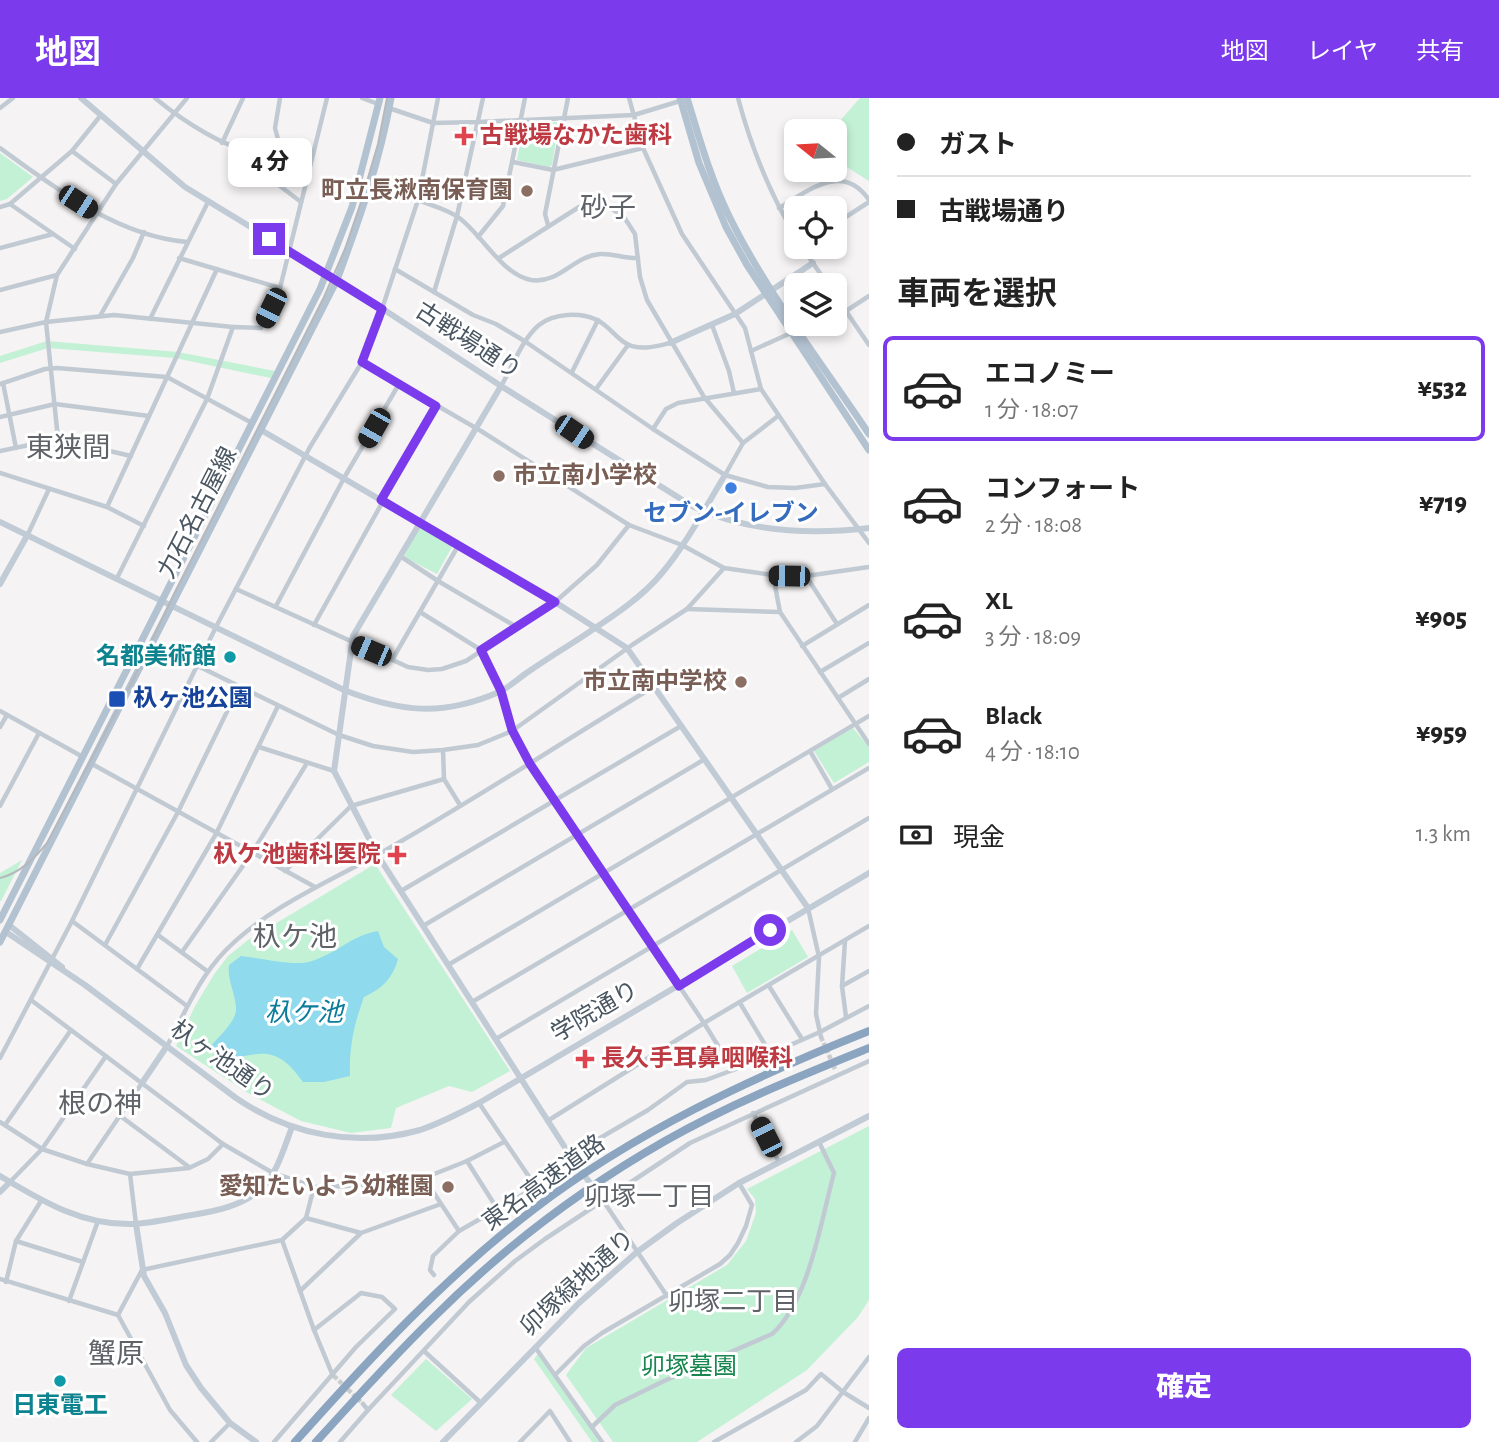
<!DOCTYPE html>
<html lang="ja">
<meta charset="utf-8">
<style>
:root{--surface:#fff;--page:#f2f2f2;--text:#222;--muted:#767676;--line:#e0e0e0;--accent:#7c3aed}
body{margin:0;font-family:"Alegreya Sans","Noto Sans JP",sans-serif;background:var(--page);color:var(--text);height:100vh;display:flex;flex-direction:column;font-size:26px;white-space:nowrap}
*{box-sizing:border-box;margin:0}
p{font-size:23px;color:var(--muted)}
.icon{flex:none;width:38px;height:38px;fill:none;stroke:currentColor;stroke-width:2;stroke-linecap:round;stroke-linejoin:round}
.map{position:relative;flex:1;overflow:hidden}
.sheet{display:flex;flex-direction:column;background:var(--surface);width:630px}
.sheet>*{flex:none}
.banner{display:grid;align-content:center;height:154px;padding:0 28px;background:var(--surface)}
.needle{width:46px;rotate:288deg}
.buttons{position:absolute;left:784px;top:21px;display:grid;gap:14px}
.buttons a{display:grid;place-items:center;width:63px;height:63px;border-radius:10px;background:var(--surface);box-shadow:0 4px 10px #0003;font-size:35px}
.end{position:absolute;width:32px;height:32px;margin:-16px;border:9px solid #7c3aed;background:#fff;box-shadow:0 0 0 4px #fff}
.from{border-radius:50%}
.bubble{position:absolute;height:49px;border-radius:10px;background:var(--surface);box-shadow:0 4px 10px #0003;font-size:23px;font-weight:800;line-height:49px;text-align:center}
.car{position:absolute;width:21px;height:42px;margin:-21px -10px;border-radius:9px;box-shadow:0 0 5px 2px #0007;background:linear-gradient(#222 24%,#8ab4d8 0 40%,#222 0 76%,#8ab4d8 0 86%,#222 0)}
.banner b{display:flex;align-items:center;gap:24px;height:66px;font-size:26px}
.banner b+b{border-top:2px solid var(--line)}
.banner i{width:18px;height:18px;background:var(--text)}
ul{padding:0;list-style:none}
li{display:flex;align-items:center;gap:21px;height:105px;margin:0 14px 10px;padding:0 14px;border:4px solid transparent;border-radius:10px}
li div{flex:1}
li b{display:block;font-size:26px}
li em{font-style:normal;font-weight:800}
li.on{border-color:var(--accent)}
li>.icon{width:63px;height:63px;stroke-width:1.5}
h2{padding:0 28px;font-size:32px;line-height:84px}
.pay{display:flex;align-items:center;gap:18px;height:77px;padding:0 28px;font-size:26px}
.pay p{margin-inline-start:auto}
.action{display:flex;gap:14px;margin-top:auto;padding:14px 28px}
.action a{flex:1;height:80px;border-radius:10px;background:var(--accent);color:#fff;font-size:28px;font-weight:800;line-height:80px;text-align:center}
header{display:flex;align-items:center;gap:42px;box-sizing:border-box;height:98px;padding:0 35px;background:var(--accent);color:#fff}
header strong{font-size:33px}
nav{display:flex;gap:38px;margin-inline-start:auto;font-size:24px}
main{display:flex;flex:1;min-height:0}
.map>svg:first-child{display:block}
.green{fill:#c3f1d5}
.water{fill:#90daee}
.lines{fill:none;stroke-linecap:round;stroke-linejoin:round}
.street-tunnel{stroke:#caccce;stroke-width:4.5;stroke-dasharray:4.5 2;stroke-linecap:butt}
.street{stroke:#c1cad2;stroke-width:4.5}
.secondary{stroke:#c1cbd6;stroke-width:6}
.primary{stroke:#b3c2d1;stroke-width:7}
.highway{stroke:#8ba5c1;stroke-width:8}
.tram{stroke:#b5b8bd;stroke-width:2}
.route{stroke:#7c3aed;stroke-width:9}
.health-dot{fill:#e0444e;stroke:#fff;stroke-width:2.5}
.education-dot{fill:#8d6e63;stroke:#fff;stroke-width:2.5}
.shop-dot{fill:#3f7fe0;stroke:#fff;stroke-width:2.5}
.culture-dot{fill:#0f9aa8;stroke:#fff;stroke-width:2.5}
.transit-dot{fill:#1a4fb4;stroke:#fff;stroke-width:2.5}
.labels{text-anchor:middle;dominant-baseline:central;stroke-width:6;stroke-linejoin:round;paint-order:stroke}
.health-label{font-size:24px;font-weight:bold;fill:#be3a42;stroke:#fff;text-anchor:start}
.education-label{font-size:24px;font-weight:bold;fill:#785e54;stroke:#fff;text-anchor:end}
.street-label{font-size:24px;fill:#4a5661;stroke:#fff}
.shop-label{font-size:24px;font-weight:bold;fill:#366cbe;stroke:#fff}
.culture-label{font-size:24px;font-weight:bold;fill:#0d838f;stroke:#fff;text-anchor:end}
.transit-label{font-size:24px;font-weight:bold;fill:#164399;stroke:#fff;text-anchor:start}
.park-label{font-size:24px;fill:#17864f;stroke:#fff}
.water-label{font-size:26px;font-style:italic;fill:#0c7c9b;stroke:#fff}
.neighbourhood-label{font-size:26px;fill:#5f6368;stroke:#fff}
.quarter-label{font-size:28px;fill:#5f6368;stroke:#fff}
</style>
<header>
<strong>地図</strong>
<nav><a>地図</a><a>レイヤ</a><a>共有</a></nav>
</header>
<main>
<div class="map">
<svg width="869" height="1344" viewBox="0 0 869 1344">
<rect width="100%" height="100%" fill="#f5f3f3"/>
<g class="green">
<path d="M860,0h9v83c-26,-17 -34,-16 -34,-50h-4z"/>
<polygon points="559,24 552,67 549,69 517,62 524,26"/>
<polygon points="0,55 33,79 7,101 0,103"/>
<polygon points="47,243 178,254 275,273 271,280 175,260 48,250 0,265 0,258"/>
<polygon points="418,430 422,430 453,447 437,476 404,459"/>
<polygon points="853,630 869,649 869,664 834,685 814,653"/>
<polygon points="22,762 1,803 0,803 0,775"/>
<polygon points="375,766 510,973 472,994 449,988 396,1010 391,1030 351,1035 301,1023 248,995 176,948 195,908 215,875 228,858 248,842"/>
<polygon points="792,832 808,859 747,895 732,868"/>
<polygon points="869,1028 869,1202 858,1219 807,1272 697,1344 613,1344 566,1277 586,1250 727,1167 746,1143 756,1115 755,1101 747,1091"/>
<polygon points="538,1256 599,1344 592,1344 534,1261"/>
<polygon points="426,1261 472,1301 436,1333 391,1297"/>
</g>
<path class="water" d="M378,833l6,16 14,12c-5,19 -16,30 -34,38 -10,27 -15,50 -14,79l-26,6h-21c-24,-33 -37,-32 -75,-22l-17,-14c8,-10 25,-24 25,-37 0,-15 -9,-28 -7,-44l12,-9c19,2 42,8 61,7 28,-3 48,-28 76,-32z"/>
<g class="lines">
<g class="street-tunnel">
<polyline points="821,939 835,971"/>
<polyline points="334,1278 363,1306"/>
</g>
<g class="street">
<path d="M155,0c23,19 78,58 108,53 5,-1 11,-4 16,-6"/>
<polyline points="280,0 275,30 284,64 280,88 301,104"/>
<polyline points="362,0 378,6"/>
<polyline points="629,0 643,50 682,136 745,230 761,291 825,386 869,445"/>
<path d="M738,0c13,49 32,96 58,139"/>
<polyline points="0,10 13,0"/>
<polyline points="389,10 433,25 478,24 634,17 680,3"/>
<polyline points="222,45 243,0"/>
<path d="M0,50c55,40 117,88 187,94"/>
<polyline points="72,53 116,86"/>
<polyline points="513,64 553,72 643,50"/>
<path d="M418,102c12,5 29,9 40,17 23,16 44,58 73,63 29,4 42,-24 69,-26 13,-1 25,5 38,4"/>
<polyline points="10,106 75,151"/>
<polyline points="0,109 10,106 72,53 101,17"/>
<path d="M779,110c30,-18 64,-46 90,-8"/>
<polyline points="835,126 869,104"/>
<polyline points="548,127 545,116 568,0"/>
<polyline points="478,139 503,108 525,0"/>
<polyline points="802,149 828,187"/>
<polyline points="0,150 53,136"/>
<polyline points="179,160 280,190"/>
<polyline points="499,160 579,109 597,107 612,111 624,119 635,136 640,179 647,202 704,299 743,345"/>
<polyline points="395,171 473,217 496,226 526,244 653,331 725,377 768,389 795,390 825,386"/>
<polyline points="0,192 57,177"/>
<polyline points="434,194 457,118 483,0"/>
<polyline points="835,197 869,247"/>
<polyline points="846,213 869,198"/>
<polyline points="100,218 133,160 144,134"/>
<polyline points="150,221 208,104"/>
<polyline points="712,227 729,273 734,295"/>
<polyline points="0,234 46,224 114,217 233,229"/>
<polyline points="751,253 791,235"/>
<polyline points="362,264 481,333 629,427 682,447 724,470 773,477 806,478 869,469"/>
<polyline points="572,274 598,222"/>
<polyline points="3,285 16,350"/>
<polyline points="0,286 45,271 57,270 167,279 252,325"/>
<path d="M501,288c11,-18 21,-47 38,-61 15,-12 41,-13 58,-5 11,5 19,18 30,24 13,7 30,2 43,-1"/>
<polyline points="596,291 628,247"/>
<polyline points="0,319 55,306 149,318"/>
<polyline points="653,331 666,311 678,305 761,291"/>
<polyline points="58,341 46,224 57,177 116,86 187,0"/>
<polyline points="0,353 58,341 131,358"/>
<polyline points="0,375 107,409 144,428"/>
<polyline points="725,377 743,345 778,318"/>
<polyline points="107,409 217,171"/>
<polyline points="28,436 49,391"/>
<polyline points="400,458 438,483 515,528"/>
<polyline points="773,477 780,514 869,646"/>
<polyline points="806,478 837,526"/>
<polyline points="117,480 207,301 233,229 261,230 280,190 327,0"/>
<polyline points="236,491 408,569 428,572 442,571 466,563 555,504 597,467 629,427"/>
<polyline points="276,508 344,380 399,286"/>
<polyline points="687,511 780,514"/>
<polyline points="420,514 481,552 501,593 512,633 530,666 704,925 733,972"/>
<polyline points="314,527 436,308"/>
<polyline points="802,548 869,507"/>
<polyline points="392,562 458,448"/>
<polyline points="198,568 339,637 373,648 413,654 443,652 478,647 512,633 632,547 687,511 724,470"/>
<polyline points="820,574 869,545"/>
<polyline points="838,600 869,581"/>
<polyline points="0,613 83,659"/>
<polyline points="0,629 7,617"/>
<polyline points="259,649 334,673"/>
<polyline points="443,652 444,681 460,707"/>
<polyline points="810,653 832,691"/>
<polyline points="92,666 315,789"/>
<polyline points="0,708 39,635"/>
<polyline points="285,773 351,708 444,681"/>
<polyline points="401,793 681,628"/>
<polyline points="808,810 819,859 816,916 821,939"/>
<polyline points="72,823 187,908"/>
<polyline points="423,828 705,661"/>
<polyline points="158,837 207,873"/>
<polyline points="845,843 842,888 846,919"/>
<polyline points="105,847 178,714 239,589"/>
<polyline points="182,854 252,755 307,665"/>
<polyline points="448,867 869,618"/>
<polyline points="137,871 216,736 278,608"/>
<polyline points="769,888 802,941"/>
<polyline points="842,888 869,873"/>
<polyline points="31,902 223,1046 273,1075 314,1089 348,1088 424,1080 467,1063 504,1044"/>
<polyline points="472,904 869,670"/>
<polyline points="740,905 770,955"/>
<polyline points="496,941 869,720"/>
<path d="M167,948c18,-33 31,-67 58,-95 42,-43 101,-68 152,-96 95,-53 185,-113 278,-169"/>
<polyline points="0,960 72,823 216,529 310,349 362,264 379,220 418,102 438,0"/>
<polyline points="479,1005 536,1089"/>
<polyline points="753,1015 779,1064"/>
<polyline points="119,1017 189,1069"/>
<polyline points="549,1022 704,925 869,828"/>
<polyline points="0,1024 42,1051 87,1066 130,1076 189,1070 208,1061 223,1046"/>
<polyline points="5,1027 71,932"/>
<polyline points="571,1057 648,1012 687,984 706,982 733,972 820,934 869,908"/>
<polyline points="467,1063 498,1112"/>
<polyline points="87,1066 142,985"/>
<polyline points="130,1076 136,1126"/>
<polyline points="424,1080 459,1133"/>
<polyline points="10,1084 42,1051 106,958"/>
<polyline points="604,1104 667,1198"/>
<polyline points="306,1120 361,1135 441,1106"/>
<polyline points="282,1142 314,1232 333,1278"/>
<polyline points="16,1143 83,1164"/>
<polyline points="434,1177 430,1172 433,1158 459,1133 536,1089 573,1062"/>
<polyline points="0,1181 118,1217 170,1312 197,1344"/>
<polyline points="6,1184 16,1143 41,1103"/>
<polyline points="300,1193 360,1136"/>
<polyline points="69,1203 98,1123"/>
<polyline points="118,1217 142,1172 282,1142 306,1120 314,1089"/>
<polyline points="535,1249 602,1344"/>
<polyline points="424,1253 481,1305"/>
<polyline points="556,1276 584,1248 602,1235 720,1166 730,1157 738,1145 746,1128 752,1107 739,1085"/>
<polyline points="368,1312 469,1204 515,1163 545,1141 690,1045 869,963"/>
<path d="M592,1329l23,-22 49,-24 108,-47c37,-33 49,-113 62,-161l-15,-31"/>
<polyline points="211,1344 230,1325"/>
<polyline points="274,1344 356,1249 395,1211 382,1199 361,1195 314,1232"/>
<polyline points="340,1344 368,1312 363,1306"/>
<polyline points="520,1344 550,1313 570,1344"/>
<polyline points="714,1344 806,1292 821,1276 843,1294 869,1310"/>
<polyline points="796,1344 817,1328 869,1259"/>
<polyline points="855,1344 869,1320"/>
</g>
<g class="secondary">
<path d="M81,0l104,89 161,98 155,101 191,120c55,26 118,29 177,22"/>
<polyline points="670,245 735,216 813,165"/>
<polyline points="501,288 353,538 334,673 377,756 573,1062 604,1104"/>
<polyline points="261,332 555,504 627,550 808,810"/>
<path d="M0,424l344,168c56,22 98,27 155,2 9,-4 18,-12 26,-18 16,-11 33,-22 49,-32 30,-20 65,-41 88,-69 25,-30 43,-65 63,-98"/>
<polyline points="0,486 28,436"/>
<polyline points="9,827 62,869"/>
<path d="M6,834l79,53 151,113c54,37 120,50 184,32 21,-7 40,-17 59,-27l390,-230"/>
<polyline points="142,985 167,948"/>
<path d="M0,1078c42,25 82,50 134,48 19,-1 39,-6 58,-9 24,-4 50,-9 69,-26 16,-15 23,-41 31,-62"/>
<polyline points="0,1094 10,1084"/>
<polyline points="136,1126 144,1178 165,1215 186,1267 201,1290 230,1325 256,1344"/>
<polyline points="443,1344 579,1205 637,1154 677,1125 739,1085 869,1018"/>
</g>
<g class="primary">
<polyline points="680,0 699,65 726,129 747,167 869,352"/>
<path d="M687,0c12,39 23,79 41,116 38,78 93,148 141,220"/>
<polyline points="0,822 320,191 352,109 380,0"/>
<path d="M0,844l337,-662c22,-60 43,-119 54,-182"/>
</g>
<g class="highway">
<path d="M295,1344c74,-83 150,-165 239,-233 101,-77 217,-131 335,-178"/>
<path d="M316,1344c38,-42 76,-84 117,-124 68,-68 148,-129 232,-177 65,-37 135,-65 204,-93"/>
</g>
<path class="tram" d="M0,780c20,-5 34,-19 47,-35l86,-163 41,-86 150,-297 21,-48 15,-44 18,-61 9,-46"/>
</g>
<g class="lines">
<polyline class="route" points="269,141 382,211 362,264 436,308 381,402 555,504 481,552 501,593 512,632 530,666 679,888 770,832"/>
</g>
<g class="health-dot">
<path d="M460.5 27.5h7v7h7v7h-7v7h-7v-7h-7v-7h7z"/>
<path d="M393.5 746.5h7v7h7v7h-7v7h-7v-7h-7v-7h7z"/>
<path d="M581.5 950.5h7v7h7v7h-7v7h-7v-7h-7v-7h7z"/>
</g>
<g class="education-dot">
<circle cx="527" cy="93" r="7"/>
<circle cx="499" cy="378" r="7"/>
<circle cx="741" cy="584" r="7"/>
<circle cx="448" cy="1089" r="7"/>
</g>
<circle class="shop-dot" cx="731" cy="390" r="7"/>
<g class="culture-dot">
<circle cx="230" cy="559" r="7"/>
<circle cx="60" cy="1283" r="7"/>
</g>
<rect class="transit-dot" x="108" y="592" width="18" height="18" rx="3.5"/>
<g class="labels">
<g class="health-label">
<text x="480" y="38">古戦場なかた歯科</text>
<text x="381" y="757" text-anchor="end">杁ケ池歯科医院</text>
<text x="601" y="961">長久手耳鼻咽喉科</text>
</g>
<g class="education-label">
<text x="513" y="93">町立長湫南保育園</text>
<text x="513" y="378" text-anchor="start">市立南小学校</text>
<text x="727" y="584">市立南中学校</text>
<text x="434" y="1089">愛知たいよう幼稚園</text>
</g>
<g class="street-label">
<text transform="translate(468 243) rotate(33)">古戦場通り</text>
<text transform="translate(198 415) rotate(-63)">力石名古屋線</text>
<text transform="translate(595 914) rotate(-30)">学院通り</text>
<text transform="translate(222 963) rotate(35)">杁ヶ池通り</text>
<text transform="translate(544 1085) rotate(-36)">東名高速道路</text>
<text transform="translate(578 1185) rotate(-42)">卯塚緑地通り</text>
</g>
<g class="shop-label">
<text x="731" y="416">セブン-イレブン</text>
</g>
<g class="culture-label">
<text x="216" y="559">名都美術館</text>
<text x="60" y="1308" text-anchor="middle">日東電工</text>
</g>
<g class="transit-label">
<text x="133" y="601">杁ヶ池公園</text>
</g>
<g class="park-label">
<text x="689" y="1269">卯塚墓園</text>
</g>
<g class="water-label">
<text x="304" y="915">杁ケ池</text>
</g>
<g class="neighbourhood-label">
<text x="649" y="1099">卯塚一丁目</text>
<text x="733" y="1204">卯塚二丁目</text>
</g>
<g class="quarter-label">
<text x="608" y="111">砂子</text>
<text x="68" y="351">東狭間</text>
<text x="295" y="840">杁ケ池</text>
<text x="100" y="1007">根の神</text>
<text x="116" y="1257">蟹原</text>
</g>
</g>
</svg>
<div class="buttons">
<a><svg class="needle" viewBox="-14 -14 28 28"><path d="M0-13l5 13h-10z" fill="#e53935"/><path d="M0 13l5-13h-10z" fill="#767676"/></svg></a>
<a><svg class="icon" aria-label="locate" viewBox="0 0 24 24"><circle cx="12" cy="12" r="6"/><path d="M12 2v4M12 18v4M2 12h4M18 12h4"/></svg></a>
<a><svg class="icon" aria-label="layers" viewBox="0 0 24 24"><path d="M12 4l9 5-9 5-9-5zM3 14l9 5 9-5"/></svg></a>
</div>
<i class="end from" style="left:770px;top:832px"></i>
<i class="end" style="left:269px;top:141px"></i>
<div class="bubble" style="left:228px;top:40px;width:84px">4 分</div>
<i class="car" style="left:78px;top:104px;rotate:123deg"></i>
<i class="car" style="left:271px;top:210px;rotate:206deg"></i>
<i class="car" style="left:374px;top:330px;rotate:210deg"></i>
<i class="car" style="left:574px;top:334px;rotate:124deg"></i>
<i class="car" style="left:789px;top:478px;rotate:271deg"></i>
<i class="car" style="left:371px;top:553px;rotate:293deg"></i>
<i class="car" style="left:766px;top:1039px;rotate:333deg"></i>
</div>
<section class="sheet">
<div class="banner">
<b><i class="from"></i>ガスト</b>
<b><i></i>古戦場通り</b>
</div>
<h2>車両を選択</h2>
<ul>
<li class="on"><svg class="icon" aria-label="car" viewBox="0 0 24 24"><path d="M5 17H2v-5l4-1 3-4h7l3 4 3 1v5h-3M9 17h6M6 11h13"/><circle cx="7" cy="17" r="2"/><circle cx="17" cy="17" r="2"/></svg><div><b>エコノミー</b><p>1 分 · 18:07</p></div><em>¥532</em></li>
<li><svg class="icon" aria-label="car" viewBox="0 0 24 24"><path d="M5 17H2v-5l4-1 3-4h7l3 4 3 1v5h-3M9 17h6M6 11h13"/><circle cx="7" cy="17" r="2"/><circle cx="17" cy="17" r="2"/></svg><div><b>コンフォート</b><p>2 分 · 18:08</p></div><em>¥719</em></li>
<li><svg class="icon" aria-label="car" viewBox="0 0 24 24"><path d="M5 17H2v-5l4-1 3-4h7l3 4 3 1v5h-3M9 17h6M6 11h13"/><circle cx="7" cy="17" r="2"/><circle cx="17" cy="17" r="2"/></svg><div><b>XL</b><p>3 分 · 18:09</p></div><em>¥905</em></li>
<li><svg class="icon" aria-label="car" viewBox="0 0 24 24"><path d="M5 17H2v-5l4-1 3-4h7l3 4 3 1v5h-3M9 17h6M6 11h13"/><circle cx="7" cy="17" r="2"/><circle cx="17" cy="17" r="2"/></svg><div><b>Black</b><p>4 分 · 18:10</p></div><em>¥959</em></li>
</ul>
<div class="pay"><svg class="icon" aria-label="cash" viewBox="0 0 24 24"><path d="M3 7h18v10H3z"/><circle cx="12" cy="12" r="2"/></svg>現金<p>1.3 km</p></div>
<div class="action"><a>確定</a></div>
</section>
</main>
